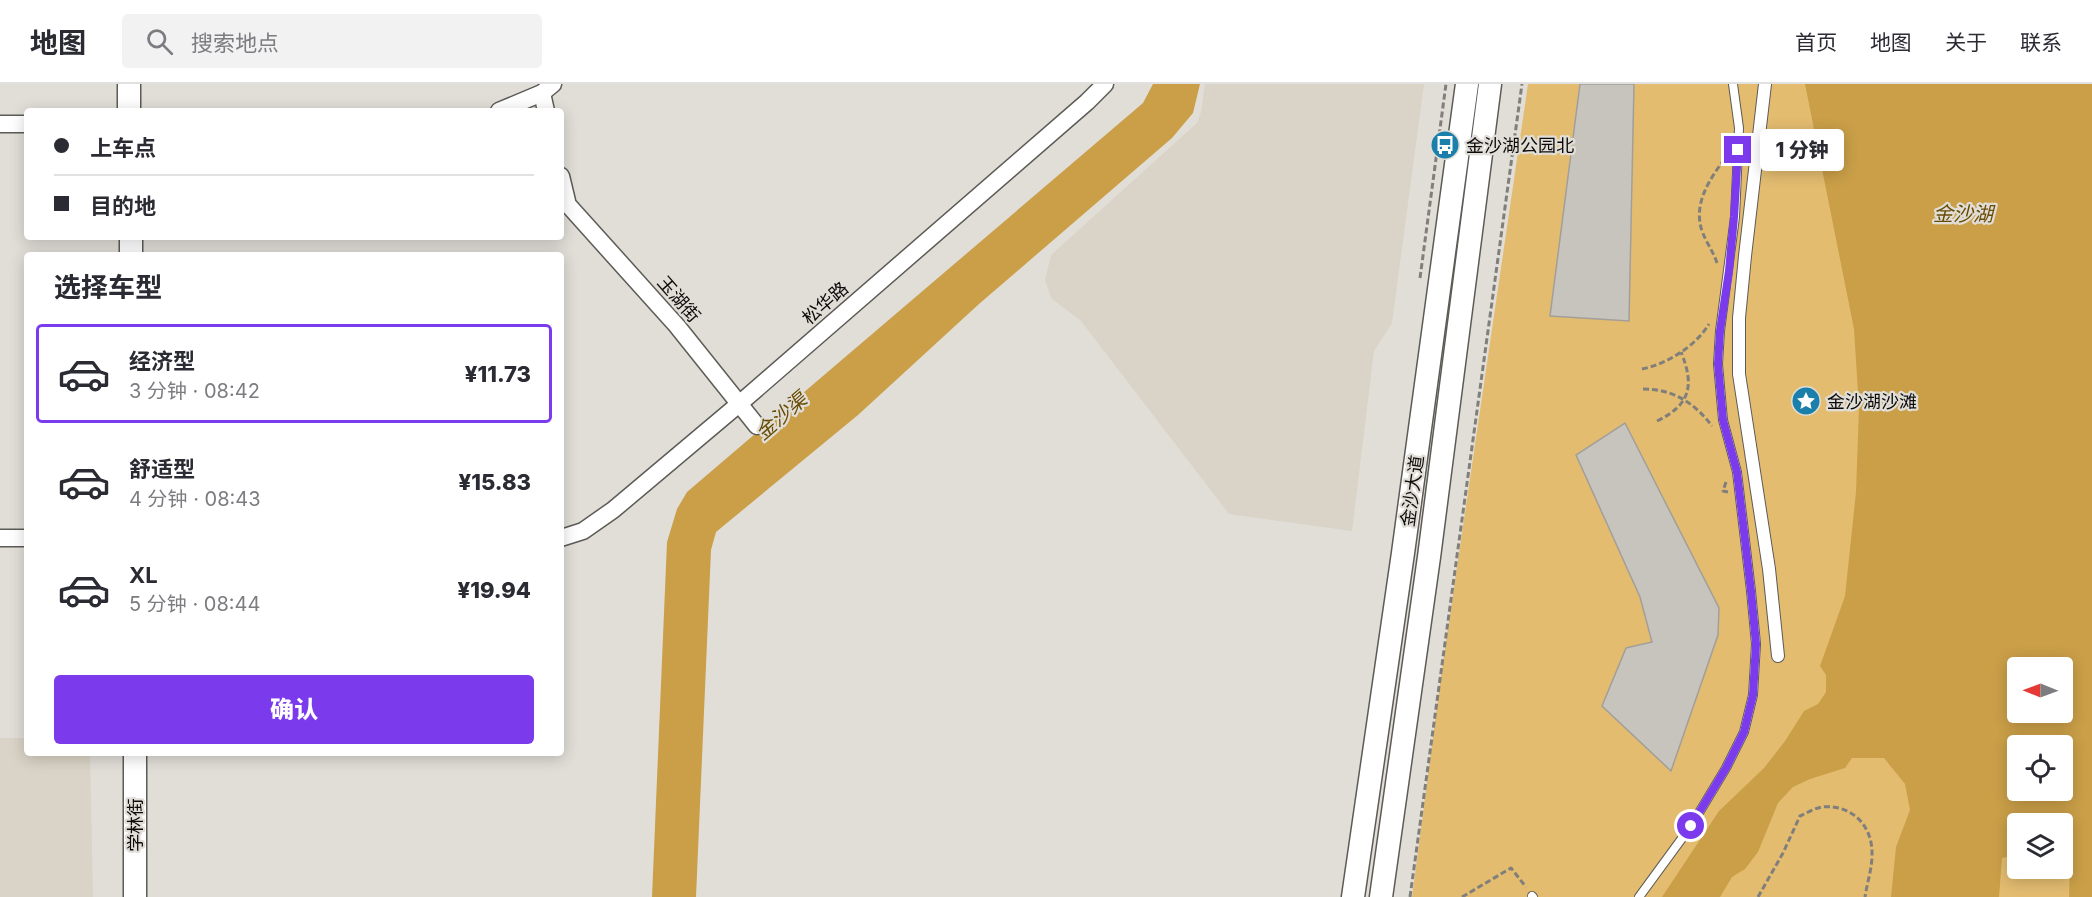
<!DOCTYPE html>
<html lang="zh">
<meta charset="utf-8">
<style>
:root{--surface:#fff;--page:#f2f2f3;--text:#2b2b33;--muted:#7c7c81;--line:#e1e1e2;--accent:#7c3aed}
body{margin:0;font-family:Inter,"Noto Sans SC",sans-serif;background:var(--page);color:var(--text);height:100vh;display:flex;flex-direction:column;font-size:22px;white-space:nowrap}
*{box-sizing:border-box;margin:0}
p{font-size:20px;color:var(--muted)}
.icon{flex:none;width:33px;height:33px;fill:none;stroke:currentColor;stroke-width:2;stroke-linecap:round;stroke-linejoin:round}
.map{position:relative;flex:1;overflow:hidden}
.panel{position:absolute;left:24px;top:168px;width:540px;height:504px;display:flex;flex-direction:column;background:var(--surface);border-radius:6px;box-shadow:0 3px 15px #0003}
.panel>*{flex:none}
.hud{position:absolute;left:24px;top:24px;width:540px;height:132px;border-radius:6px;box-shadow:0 3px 15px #0003;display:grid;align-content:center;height:132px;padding:0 30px;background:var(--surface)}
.needle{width:39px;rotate:271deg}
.fabs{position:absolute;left:2007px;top:573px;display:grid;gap:12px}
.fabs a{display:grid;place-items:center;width:66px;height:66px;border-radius:6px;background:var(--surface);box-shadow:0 3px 15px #0003;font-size:30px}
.end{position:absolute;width:27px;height:27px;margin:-14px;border:8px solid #7c3aed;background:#fff;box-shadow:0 0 0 3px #fff}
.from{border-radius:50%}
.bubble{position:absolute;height:42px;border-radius:6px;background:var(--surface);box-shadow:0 3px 15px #0003;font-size:20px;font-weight:800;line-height:42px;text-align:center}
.hud b{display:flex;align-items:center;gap:21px;height:57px;font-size:22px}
.hud b+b{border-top:2px solid var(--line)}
.hud i{width:15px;height:15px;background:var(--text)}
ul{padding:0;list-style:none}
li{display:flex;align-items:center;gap:18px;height:99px;margin:0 12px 9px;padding:0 18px;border:3px solid transparent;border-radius:6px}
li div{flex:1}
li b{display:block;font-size:22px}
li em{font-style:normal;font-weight:800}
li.on{border-color:var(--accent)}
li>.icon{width:54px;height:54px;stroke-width:1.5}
h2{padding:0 30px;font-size:27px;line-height:72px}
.button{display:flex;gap:12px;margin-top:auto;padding:12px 30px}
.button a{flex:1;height:69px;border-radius:6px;background:var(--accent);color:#fff;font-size:24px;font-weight:800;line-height:69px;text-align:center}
header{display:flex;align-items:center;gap:36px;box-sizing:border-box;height:84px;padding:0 30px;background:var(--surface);border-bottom:2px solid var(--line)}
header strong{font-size:28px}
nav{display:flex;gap:33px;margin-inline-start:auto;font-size:21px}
.search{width:420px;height:54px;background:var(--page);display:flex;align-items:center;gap:15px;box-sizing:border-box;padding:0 21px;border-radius:6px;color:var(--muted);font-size:22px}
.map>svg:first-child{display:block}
.built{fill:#dad3c7}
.green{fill:#e3bc70;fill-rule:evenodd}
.water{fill:#ca9f48;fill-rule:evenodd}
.building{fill:#c7c4be;stroke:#a29f9a;stroke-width:1.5}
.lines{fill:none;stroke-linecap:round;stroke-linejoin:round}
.service-casing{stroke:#5d5b56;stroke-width:10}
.pedestrian-casing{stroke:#5d5b56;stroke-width:14}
.minor-casing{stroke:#5d5b56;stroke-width:19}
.secondary-casing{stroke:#5d5b56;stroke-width:25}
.path{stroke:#817f7b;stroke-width:3;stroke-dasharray:6 3;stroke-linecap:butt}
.service{stroke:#fff;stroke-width:8}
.pedestrian{stroke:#fff;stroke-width:12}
.minor{stroke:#fff;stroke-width:16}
.secondary{stroke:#fff;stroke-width:22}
.route{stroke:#7c3aed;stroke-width:8}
.labels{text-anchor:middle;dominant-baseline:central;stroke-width:4.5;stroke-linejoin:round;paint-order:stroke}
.poi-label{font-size:18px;fill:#0c0b09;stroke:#e1ded8;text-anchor:start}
.street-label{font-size:18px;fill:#0c0b09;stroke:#e1ded8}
.water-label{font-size:20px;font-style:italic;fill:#694c04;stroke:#e1ded8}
</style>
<header>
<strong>地图</strong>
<div class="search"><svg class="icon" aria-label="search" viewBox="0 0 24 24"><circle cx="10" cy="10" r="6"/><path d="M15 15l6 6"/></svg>搜索地点</div>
<nav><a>首页</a><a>地图</a><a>关于</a><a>联系</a></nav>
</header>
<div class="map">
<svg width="2092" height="813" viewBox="0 0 2092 813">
<rect width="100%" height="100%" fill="#e1ded8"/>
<g class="built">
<polygon points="1205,0 1424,0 1392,239 1374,267 1352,447 1229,430 1081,237 1051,214 1045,196 1051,171 1197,39 1201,28"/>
<polygon points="0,654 27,654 27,669 90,669 93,813 0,813"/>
</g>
<path class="green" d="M1528,0h564v813h-680l29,-221zM2018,584h44v44h-44zM2018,662h44v44h-44zM2018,740h44v44h-44z"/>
<g class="water">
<polygon points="1153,0 1200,0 1193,29 1172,54 979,220 858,331 716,448 711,466 696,813 652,813 667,458 677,425 687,408 1143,19"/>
<path d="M1805,0h287v813h-23l1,-33 -7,-3 -1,-37h-44l-1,31 -15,3 -3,39h-108l5,-50 14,-37 -5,-26 -21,-26h-32l-7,10 -35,11 -17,8 -15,16 -20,49 -13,17 -13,8 -12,20h-58l57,-86 45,-43 21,-27 19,-30 14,-7 8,-12v-17l-6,-9 25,-70 11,-104 3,-84 -5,-79zM2018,584h44v44h-44zM2018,662h44v44h-44z"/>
</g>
<g class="building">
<polygon points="1580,0 1634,0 1629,237 1550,232"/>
<polygon points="1625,339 1719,524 1718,551 1671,687 1602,622 1626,564 1652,558 1640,513 1576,371"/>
</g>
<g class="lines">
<g class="service-casing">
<g id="service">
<polyline points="1532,812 1533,813"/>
<polyline points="1639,813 1691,742 1726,684 1744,648 1753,611 1756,560 1751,507 1737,388 1723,336 1718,280 1720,247 1735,133 1739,44 1733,0"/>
</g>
</g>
<g class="pedestrian-casing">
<polyline id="pedestrian" points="1765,0 1745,172 1739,234 1739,290 1769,485 1778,572"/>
</g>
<g class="minor-casing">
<g id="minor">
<polyline points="542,9 546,27"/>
<polyline points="499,27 542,9 553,0"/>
<polyline points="0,40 27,40"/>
<polyline points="561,92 567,117"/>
<polyline points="561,113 677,242 757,342"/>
<polyline points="0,454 27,454"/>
<polyline points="561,454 583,447 613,426 739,320 1087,18 1105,0"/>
</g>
</g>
<g class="secondary-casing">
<g id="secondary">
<polyline points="129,0 129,27"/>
<polyline points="131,153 131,171"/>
<polyline points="135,669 135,813"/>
<polyline points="1353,813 1403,469 1467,0"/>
<polyline points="1381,813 1429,473 1490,0"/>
</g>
</g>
<g class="path">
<path d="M1717,179c-4,-13 -15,-26 -17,-40 -4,-25 12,-47 26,-66"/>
<polyline points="1420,194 1446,0"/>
<path d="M1642,285c25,-5 54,-23 67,-45"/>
<path d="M1643,305c29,0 51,13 69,37"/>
<path d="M1657,337c33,-16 38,-35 24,-69"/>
<polyline points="1726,398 1723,407 1728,408"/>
<polyline points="1410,813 1522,0"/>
<polyline points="1462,813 1511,784 1526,803"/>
<path d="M1758,813l25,-44 17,-37c7,-3 15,-8 22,-9 30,-3 51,19 50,48 0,14 -5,28 -7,42"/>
</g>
<use href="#service" class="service"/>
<use href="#pedestrian" class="pedestrian"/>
<use href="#minor" class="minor"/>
<use href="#secondary" class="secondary"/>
</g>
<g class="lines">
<polyline class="route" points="1691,742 1726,684 1744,648 1753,611 1756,560 1751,507 1737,388 1723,336 1718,280 1720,247 1729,187 1734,133 1738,66"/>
</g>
<defs>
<g id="bus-disc" transform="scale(1.5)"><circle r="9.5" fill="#1a7faa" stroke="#e1ded8"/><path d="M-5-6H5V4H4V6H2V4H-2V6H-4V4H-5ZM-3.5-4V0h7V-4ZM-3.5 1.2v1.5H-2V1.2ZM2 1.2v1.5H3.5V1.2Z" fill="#fff"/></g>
<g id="sight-disc" transform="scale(1.5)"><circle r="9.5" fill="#1a7faa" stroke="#e1ded8"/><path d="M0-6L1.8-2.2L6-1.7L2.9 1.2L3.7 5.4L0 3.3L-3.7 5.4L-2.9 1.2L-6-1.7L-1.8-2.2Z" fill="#fff"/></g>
</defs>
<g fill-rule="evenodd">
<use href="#bus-disc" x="1445" y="61"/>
<use href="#sight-disc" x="1806" y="317"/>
</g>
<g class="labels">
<g class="poi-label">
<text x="1466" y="61">金沙湖公园北</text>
<text x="1827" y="317">金沙湖沙滩</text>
</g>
<g class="street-label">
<text transform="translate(679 215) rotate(49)">玉湖街</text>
<text transform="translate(825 219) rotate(-41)">松华路</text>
<text transform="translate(1412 407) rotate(-82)">金沙大道</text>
<text transform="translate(135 741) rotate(-90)">学林街</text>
</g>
<g class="water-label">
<text x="1963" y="130">金沙湖</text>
<text transform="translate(781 332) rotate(-41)">金沙渠</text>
</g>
</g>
</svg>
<div class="fabs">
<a><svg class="needle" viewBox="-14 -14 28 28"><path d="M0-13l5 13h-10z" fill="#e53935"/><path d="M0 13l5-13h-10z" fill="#7c7c81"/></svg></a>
<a><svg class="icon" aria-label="locate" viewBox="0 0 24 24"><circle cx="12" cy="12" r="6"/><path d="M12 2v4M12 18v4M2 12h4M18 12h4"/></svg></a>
<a><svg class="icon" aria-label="layers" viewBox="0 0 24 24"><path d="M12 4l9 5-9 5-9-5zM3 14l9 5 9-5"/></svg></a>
</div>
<i class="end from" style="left:1691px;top:742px"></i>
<i class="end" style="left:1738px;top:66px"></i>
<div class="bubble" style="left:1760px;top:45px;width:84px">1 分钟</div>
<div class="hud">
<b><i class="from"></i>上车点</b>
<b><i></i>目的地</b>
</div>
<section class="panel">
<h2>选择车型</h2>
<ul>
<li class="on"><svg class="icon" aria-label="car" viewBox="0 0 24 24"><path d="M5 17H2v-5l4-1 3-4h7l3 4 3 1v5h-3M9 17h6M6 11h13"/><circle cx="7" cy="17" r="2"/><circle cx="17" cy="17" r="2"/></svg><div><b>经济型</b><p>3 分钟 · 08:42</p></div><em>¥11.73</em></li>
<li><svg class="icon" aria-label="car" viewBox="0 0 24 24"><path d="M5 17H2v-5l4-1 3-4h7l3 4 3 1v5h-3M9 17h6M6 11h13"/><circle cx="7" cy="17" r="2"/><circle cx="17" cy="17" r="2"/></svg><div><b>舒适型</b><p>4 分钟 · 08:43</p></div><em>¥15.83</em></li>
<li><svg class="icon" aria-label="car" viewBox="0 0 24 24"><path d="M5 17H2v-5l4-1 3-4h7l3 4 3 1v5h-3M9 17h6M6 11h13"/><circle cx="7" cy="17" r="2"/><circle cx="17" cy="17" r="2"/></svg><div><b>XL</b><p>5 分钟 · 08:44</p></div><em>¥19.94</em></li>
</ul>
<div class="button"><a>确认</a></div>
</section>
</div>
